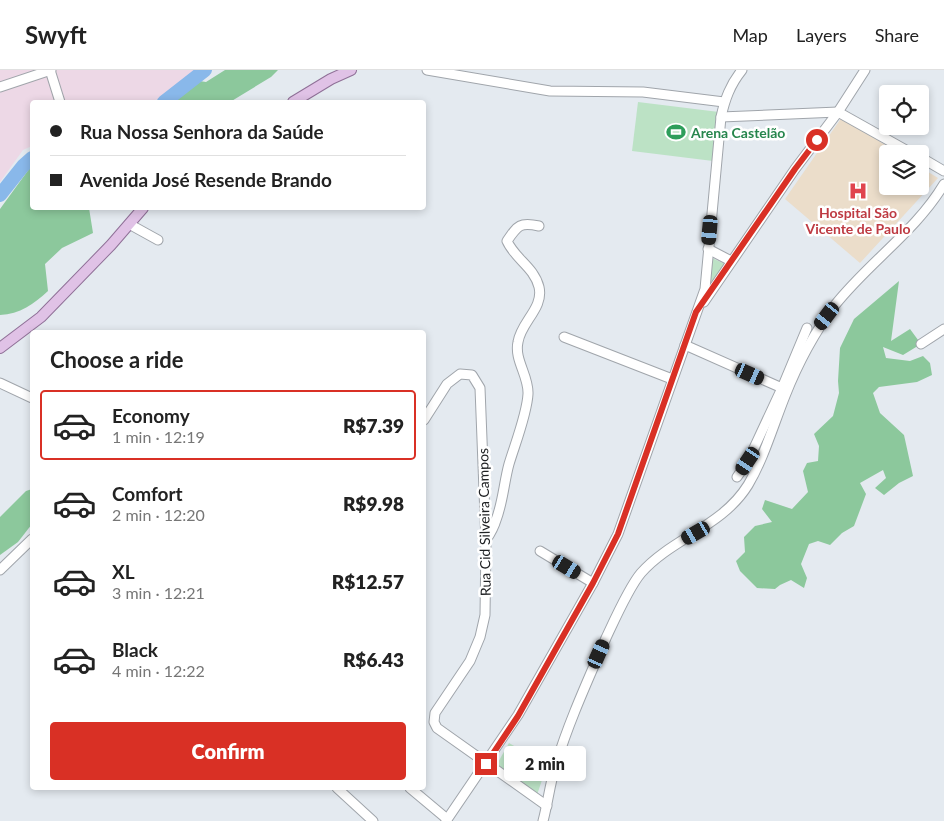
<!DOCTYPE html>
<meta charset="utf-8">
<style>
:root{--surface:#fff;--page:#f6f6f6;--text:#222;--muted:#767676;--line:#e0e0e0;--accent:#d93025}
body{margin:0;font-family:Lato,sans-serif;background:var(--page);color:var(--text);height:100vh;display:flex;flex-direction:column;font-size:19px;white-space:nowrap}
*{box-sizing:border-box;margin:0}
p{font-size:16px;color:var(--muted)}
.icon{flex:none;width:28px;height:28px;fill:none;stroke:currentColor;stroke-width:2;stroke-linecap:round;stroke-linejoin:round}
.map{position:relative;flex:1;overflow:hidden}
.drawer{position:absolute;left:30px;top:260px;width:396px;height:460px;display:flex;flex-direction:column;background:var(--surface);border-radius:5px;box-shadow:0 2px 8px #0003}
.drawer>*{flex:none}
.hud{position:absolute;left:30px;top:30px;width:396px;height:110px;border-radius:5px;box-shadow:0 2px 8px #0003;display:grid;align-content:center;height:110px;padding:0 20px;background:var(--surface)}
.buttons{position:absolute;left:879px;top:15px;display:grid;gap:10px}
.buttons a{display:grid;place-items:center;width:50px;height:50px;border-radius:5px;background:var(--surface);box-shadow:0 2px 8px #0003;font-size:25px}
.end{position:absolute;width:22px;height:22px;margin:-11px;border:6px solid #d93025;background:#fff;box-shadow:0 0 0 2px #fff}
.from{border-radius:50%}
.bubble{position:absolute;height:35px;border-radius:5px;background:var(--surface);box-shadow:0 2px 8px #0003;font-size:16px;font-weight:800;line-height:35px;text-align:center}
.car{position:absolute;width:15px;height:30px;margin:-15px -8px;border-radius:6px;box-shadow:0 0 4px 1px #0007;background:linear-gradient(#222 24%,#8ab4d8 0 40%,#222 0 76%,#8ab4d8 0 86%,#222 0)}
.hud b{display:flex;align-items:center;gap:18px;height:48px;font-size:19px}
.hud b+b{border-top:1px solid var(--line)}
.hud i{width:12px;height:12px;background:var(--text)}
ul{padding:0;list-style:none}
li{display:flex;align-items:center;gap:15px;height:70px;margin:0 10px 8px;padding:0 10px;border:2px solid transparent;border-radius:5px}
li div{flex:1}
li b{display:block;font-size:19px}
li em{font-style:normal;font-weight:800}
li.on{border-color:var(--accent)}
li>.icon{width:45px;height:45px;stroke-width:1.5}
h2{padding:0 20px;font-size:22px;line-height:60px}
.button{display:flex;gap:10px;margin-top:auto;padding:10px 20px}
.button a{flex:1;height:58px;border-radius:5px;background:var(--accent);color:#fff;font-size:20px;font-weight:800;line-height:58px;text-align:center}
header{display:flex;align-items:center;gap:30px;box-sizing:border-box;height:70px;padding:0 25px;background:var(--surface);border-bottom:1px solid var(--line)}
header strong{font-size:24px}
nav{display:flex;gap:28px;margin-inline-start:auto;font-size:18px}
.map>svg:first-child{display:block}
.industrial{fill:#edd8e6}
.medical{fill:#ebddca}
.green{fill:#bce2c5}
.forest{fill:#8cc89c}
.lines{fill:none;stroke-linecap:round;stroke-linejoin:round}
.river{stroke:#89b8ea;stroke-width:14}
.minor-casing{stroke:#a0a5ab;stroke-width:11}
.major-casing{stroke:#8f7097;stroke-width:12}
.minor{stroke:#fff;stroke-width:9}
.major{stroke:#e0c2e6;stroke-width:10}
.route{stroke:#d93025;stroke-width:6}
.labels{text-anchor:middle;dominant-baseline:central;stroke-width:5;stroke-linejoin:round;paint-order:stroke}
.leisure-label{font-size:14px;font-weight:bold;fill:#27864d;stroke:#fff;text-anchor:start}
.health-label{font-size:14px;font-weight:bold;fill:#be3a42;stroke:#fff}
.street-label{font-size:14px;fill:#202224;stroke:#fff}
</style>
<header>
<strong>Swyft</strong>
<nav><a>Map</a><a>Layers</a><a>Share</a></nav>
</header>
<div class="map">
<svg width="944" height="751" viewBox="0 0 944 751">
<rect width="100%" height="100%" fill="#e4eaf0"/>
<polygon class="industrial" points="0,0 198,0 159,29 147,32 32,32 32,76 23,80 0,112"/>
<polygon class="medical" points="842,47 899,84 888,84 888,116 920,116 920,97 938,108 860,193 785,129"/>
<g class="green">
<polygon points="638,32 719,42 713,91 632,81"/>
<polygon points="712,188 725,194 708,221"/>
<polygon points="509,673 547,695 537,725 497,694"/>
</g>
<g class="forest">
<polygon points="225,0 278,0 271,7 230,32 171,32 193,10 206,12"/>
<path d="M32,95v43h57l4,25 -31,15 -17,16 3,27c-14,13 -28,23 -48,24v-106z"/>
<polygon points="899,211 891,271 910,259 921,274 903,285 883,277 886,288 910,291 923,286 930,293 932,305 917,312 879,317 873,323 880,343 904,365 913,406 899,413 884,425 875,418 886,408 883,400 860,413 866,424 854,456 842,463 830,475 818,471 809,474 801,494 807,508 804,518 791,510 780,515 775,519 757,518 740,501 736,491 745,482 744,467 755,456 772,452 762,439 765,430 792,439 808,422 803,401 807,393 818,391 819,376 814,364 833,346 839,323 838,311 840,278 854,249"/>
<polygon points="32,419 32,454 18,472 0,485 0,447 26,421"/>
</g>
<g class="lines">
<g class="river">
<polyline points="164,32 205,0"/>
<polyline points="0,125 23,96 32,88"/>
</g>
<g class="minor-casing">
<g id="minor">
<polyline points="50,0 60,32"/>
<polyline points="427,0 550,21 643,22 724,32"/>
<polyline points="0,17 51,0"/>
<polyline points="838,42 913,84"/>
<polyline points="721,47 838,42"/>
<polyline points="920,87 944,101"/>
<polyline points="129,154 158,170"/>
<polyline points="708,179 731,191"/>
<polyline points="704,232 795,99 838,42 865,0"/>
<polyline points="564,267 672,309"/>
<polyline points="921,274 944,259"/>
<polyline points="685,275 782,318 807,258"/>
<polyline points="0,313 32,328"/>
<polyline points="424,350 447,314 460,304 472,305 480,318 486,472 485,545 480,567 470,591 435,643 434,652 437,658 547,736"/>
<polyline points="737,407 748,391 782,318 786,318"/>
<path d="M486,470c4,-6 8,-13 10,-20 7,-18 8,-38 13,-56 6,-20 18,-50 19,-70 1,-18 -14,-34 -10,-52 3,-20 26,-34 21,-55 -5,-20 -24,-28 -32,-46 11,-16 13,-19 32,-15"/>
<polyline points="540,481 593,513"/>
<polyline points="0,500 32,469"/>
<polyline points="337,718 373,751"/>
<polyline points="410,718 447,749"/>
<path d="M446,751l72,-106 75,-132 25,-49 87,-245 16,-172c4,-18 9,-32 21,-47"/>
<path d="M543,751c5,-19 7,-38 13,-57 13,-43 32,-84 50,-126 8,-17 23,-51 35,-65 31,-35 81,-46 107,-88 16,-27 25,-59 37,-89 13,-33 29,-63 50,-91 34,-43 81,-74 109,-121"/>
</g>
</g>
<g class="major-casing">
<g id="major">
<polyline points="293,32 331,9 351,0"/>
<polyline points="0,278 41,247 111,175 143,138"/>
</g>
</g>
<use href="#minor" class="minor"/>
<use href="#major" class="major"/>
</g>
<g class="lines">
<polyline class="route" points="486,694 518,646 593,513 618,464 696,242 795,99 817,70"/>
</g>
<defs>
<g id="stadium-bare" transform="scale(1.5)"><path d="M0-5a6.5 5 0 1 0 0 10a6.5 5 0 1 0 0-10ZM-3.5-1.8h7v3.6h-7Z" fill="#2e9e5b" stroke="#fff" stroke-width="2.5" paint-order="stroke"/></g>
<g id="hospital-bare" transform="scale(1.5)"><path d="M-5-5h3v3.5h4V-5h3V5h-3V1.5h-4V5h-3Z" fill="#e0444e" stroke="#fff" stroke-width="2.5" paint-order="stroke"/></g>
</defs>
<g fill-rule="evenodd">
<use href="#stadium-bare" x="676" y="62"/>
<use href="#hospital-bare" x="858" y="121"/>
</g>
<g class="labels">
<g class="leisure-label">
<text x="691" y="62">Arena Castelão</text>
</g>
<g class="health-label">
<text x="858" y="142">Hospital São<tspan x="858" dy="16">Vicente de Paulo</tspan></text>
</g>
<g class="street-label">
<text transform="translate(484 452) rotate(-91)">Rua Cid Silveira Campos</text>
</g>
</g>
</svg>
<div class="buttons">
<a><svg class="icon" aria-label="locate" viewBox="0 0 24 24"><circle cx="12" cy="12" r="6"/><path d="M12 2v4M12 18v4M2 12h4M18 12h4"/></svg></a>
<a><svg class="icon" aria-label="layers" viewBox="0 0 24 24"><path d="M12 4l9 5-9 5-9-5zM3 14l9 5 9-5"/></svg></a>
</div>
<i class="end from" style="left:817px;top:70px"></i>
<i class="end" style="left:486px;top:694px"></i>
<div class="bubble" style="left:504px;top:676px;width:82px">2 min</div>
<i class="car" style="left:710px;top:160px;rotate:185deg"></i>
<i class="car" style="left:827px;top:246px;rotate:217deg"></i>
<i class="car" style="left:750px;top:304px;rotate:114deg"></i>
<i class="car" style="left:748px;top:391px;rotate:214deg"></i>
<i class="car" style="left:696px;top:463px;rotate:240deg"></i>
<i class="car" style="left:567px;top:497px;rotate:121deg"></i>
<i class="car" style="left:599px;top:584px;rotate:24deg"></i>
<div class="hud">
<b><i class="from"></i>Rua Nossa Senhora da Saúde</b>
<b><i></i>Avenida José Resende Brando</b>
</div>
<section class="drawer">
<h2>Choose a ride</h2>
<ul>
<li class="on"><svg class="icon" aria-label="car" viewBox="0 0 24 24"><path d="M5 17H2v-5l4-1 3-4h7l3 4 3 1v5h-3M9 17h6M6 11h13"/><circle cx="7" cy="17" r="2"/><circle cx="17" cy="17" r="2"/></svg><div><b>Economy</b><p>1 min · 12:19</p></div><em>R$7.39</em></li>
<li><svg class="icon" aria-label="car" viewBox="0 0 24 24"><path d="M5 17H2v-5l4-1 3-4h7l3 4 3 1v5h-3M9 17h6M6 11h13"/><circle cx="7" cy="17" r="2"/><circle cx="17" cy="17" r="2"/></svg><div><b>Comfort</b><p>2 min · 12:20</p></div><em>R$9.98</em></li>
<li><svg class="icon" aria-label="car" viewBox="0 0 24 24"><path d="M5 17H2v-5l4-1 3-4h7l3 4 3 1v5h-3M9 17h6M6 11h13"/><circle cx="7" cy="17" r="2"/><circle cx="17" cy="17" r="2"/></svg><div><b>XL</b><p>3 min · 12:21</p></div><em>R$12.57</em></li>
<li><svg class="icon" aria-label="car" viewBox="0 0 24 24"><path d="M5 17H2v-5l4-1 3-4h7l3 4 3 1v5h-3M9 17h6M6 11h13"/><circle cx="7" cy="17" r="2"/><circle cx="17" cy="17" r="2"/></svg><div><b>Black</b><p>4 min · 12:22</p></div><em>R$6.43</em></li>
</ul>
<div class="button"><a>Confirm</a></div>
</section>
</div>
